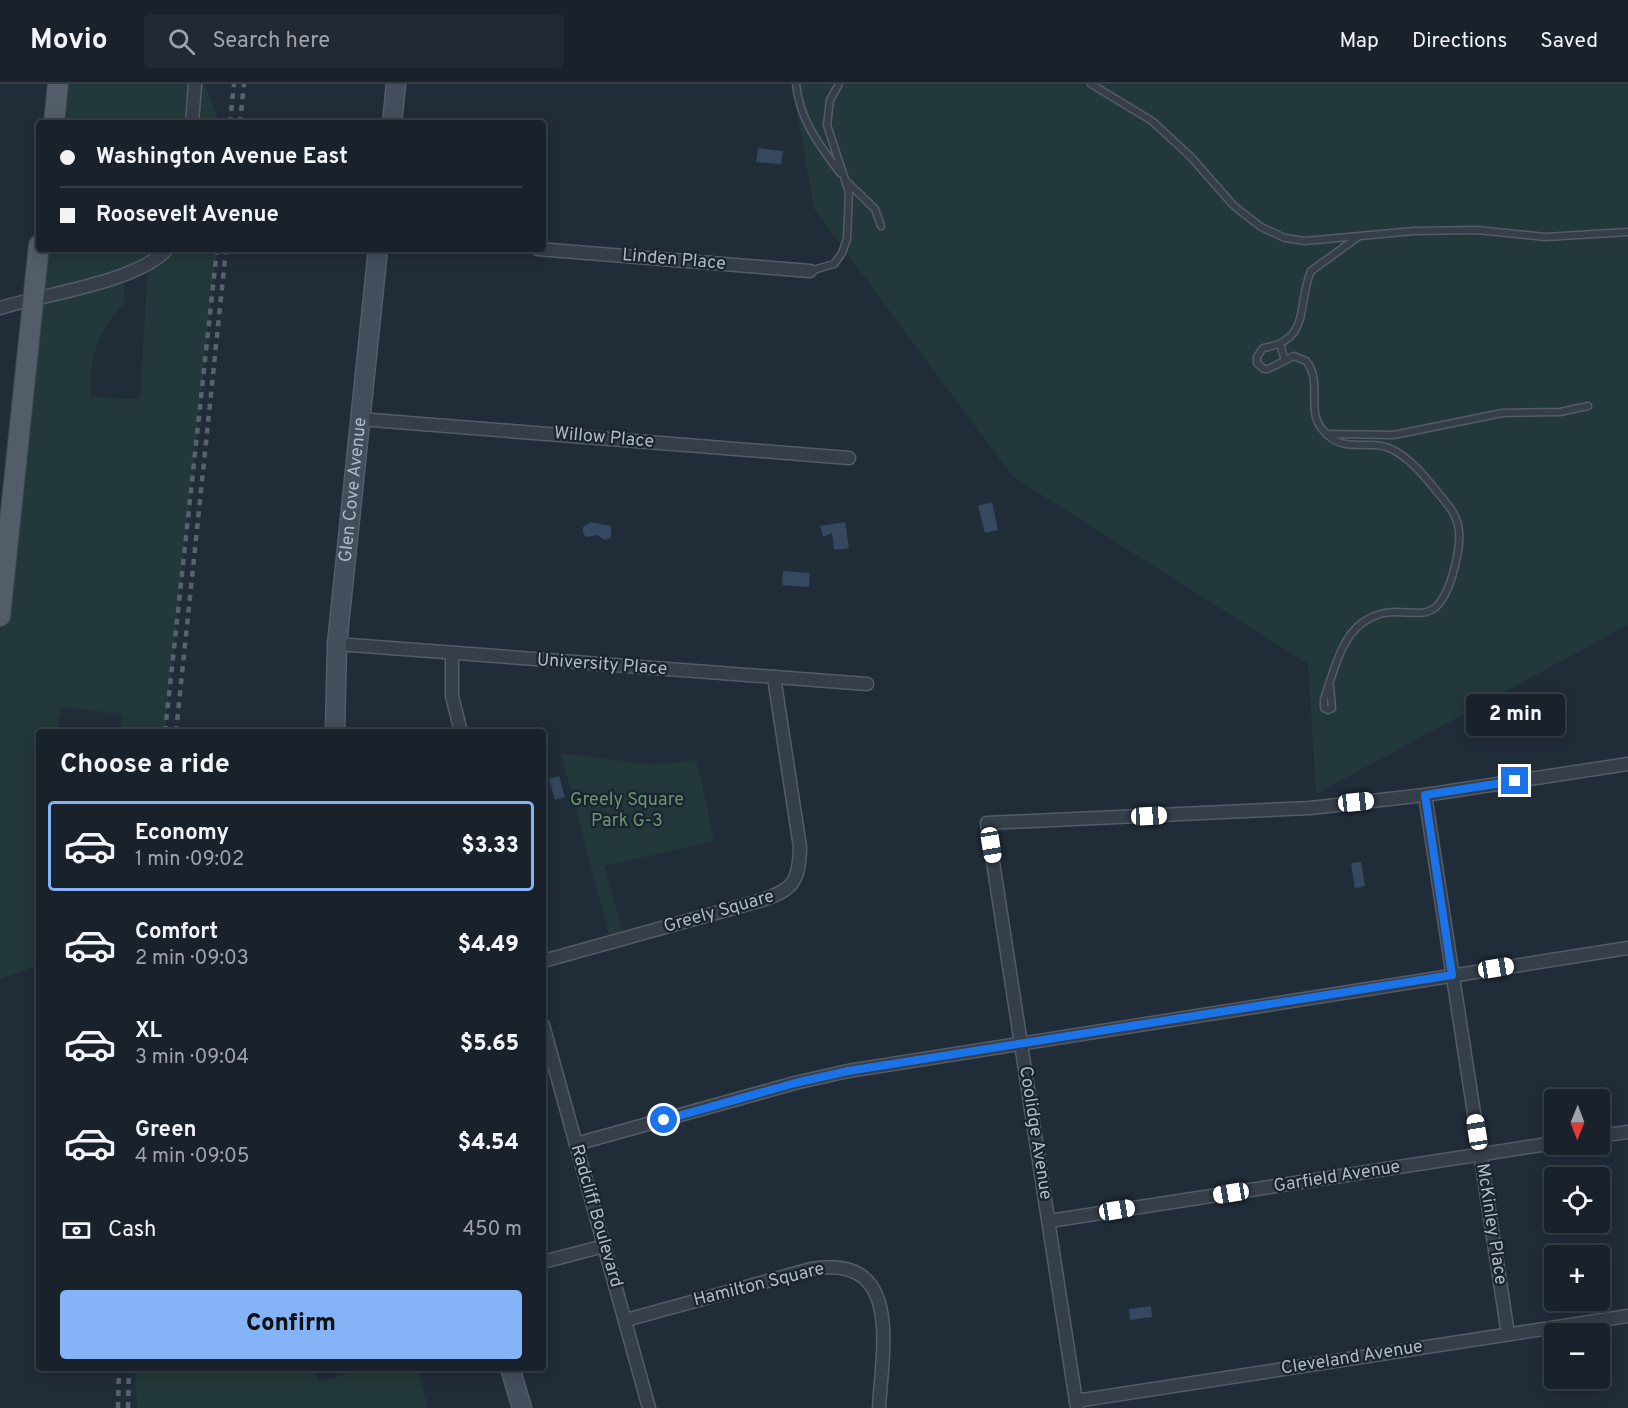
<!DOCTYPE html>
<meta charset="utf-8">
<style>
:root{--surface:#19212b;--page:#222933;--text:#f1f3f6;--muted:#9fa3a9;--line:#373e47;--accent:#84b4f7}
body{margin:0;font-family:Overpass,sans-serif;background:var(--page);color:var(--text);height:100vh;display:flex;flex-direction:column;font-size:22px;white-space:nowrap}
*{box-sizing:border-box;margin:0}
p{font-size:20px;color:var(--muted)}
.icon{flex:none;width:33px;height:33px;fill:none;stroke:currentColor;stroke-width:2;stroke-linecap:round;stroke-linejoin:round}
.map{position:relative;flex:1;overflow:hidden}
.drawer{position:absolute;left:36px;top:645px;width:510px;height:642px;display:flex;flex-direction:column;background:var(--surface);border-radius:6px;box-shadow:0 3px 15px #0003,0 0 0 2px var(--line)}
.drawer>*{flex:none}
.banner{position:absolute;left:36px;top:36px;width:510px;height:132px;border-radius:6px;box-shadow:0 3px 15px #0003,0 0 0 2px var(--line);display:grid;align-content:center;height:132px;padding:0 24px;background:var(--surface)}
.needle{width:39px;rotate:181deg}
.tools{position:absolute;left:1544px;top:1005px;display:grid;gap:12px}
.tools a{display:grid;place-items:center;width:66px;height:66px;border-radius:6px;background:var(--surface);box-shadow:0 3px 15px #0003,0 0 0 2px var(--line);font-size:30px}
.end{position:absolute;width:27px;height:27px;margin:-14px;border:8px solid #1a73e8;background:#fff;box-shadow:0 0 0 3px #fff}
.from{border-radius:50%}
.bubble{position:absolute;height:42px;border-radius:6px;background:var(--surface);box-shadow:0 3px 15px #0003,0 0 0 2px var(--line);font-size:20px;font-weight:800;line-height:42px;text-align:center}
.car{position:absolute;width:18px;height:36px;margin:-18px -9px;border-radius:8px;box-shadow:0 0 4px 2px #0007;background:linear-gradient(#fff 24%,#345 0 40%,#fff 0 76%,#345 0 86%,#fff 0)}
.banner b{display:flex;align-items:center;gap:21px;height:57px;font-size:22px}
.banner b+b{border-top:2px solid var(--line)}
.banner i{width:15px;height:15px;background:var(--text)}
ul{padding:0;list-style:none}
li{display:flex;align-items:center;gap:18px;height:90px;margin:0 12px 9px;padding:0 12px;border:3px solid transparent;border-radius:6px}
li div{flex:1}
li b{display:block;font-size:22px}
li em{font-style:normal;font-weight:800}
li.selected{border-color:var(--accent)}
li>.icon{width:54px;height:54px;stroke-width:1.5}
h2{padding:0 24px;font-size:27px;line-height:72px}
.pay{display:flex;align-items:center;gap:15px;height:66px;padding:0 24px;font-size:22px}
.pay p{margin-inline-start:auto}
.cta{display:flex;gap:12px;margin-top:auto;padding:12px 24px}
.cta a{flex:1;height:69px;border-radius:6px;background:var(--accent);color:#111;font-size:24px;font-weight:800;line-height:69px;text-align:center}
header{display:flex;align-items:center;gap:36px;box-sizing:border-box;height:84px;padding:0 30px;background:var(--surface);border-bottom:2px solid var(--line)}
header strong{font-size:28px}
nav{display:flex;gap:33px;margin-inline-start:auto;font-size:21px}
.search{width:420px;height:54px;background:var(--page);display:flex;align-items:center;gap:15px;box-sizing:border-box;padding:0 21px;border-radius:6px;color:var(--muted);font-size:22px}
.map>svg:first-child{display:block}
.green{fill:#23383a;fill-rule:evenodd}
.water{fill:#354860}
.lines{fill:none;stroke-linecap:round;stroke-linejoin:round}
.service-casing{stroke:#535c67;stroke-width:9}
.minor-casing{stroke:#535c67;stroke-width:15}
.secondary-casing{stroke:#535c67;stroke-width:21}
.primary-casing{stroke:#3e4753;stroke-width:22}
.service{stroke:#353e49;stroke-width:6}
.minor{stroke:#353e49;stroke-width:12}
.secondary{stroke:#434d5c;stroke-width:18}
.primary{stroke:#535d69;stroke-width:20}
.rail{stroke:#576270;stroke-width:4.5;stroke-dasharray:6 6;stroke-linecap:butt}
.route{stroke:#1a73e8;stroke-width:8}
.labels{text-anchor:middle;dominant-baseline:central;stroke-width:4.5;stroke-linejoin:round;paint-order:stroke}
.street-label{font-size:18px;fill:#b0b9c6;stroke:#1a232e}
.park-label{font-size:18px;fill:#679670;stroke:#1a232e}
</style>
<header>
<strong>Movio</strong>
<div class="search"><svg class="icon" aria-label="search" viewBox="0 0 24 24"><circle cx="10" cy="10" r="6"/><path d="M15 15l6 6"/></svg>Search here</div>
<nav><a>Map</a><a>Directions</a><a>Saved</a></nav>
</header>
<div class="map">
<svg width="1628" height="1324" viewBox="0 0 1628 1324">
<rect width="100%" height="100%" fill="#212c39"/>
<g class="green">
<polygon points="58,0 204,0 220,39 54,39"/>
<polygon points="792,0 1628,0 1628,541 1316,710 1308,580 1012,392 814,125"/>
<path d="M40,165h177l-52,483h-45l2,-18 -61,-7 -4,25h-18v233l-39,14v-363zM148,177l-8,138 -49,-2c0,-46 4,-61 34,-95l-2,-32z"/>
<polygon points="561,669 651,681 697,676 714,757 605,782 624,854 611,858"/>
<polygon points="135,1284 314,1284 318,1297 371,1284 417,1284 428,1324 137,1324"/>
</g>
<g class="water">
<polygon points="758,64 783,67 781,80 756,78"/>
<polygon points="992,418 998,446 985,449 978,422"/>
<polygon points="590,438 611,442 611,453 605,456 597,451 586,453 583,449 583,443"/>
<polygon points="845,438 849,464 834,466 832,449 823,453 820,442"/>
<polygon points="783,487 810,489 809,503 782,501"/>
<polygon points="559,692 565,713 555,716 549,695"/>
<polygon points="1361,778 1365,802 1355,804 1351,779"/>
<polygon points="1151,1222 1152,1233 1130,1236 1129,1225"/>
</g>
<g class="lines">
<g class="service-casing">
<g id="service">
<path d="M796,0c4,37 23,60 44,89"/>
<polyline points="1091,0 1152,37 1191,73 1234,122 1261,143 1285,154 1305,157 1414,147 1477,146 1545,153 1628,148"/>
<polyline points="846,97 875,125 881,142"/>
<polyline points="810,187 834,180 842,169 847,155 849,108 827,41 830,16 839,0"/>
<polyline points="1280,260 1285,276"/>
<polyline points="1326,350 1394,351 1502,329 1560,328 1588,322"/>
<path d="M1330,602l2,22 -4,2 -4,-2v-9c9,-24 16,-60 38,-76 46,-33 75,28 95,-66 4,-19 4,-36 -9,-52 -15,-18 -36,-48 -59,-57 -25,-9 -46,7 -67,-19 -16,-19 1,-48 -16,-68l-12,-5 -26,13h-4l-7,-6v-6l6,-9c49,-8 33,-42 48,-77l47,-34"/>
</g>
</g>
<g class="minor-casing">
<g id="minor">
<polyline points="192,39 195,0"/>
<polyline points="538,165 810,187"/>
<path d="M0,224c45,-14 138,-26 167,-59"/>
<polyline points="359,335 849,374"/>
<polyline points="337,560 867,600"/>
<polyline points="452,569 452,612 461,648"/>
<polyline points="1425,711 1508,1250"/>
<path d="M543,877l216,-60c34,-11 40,-18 41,-54l-26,-170"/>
<polyline points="543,941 649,1324"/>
<polyline points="1599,1052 1628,1048"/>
<polyline points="576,1060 795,999 848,987 1628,864"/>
<polyline points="1049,1137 1554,1059"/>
<polyline points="543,1178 604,1162"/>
<path d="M626,1236l185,-51c93,-16 71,81 68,139"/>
<polyline points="1076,1317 1628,1232"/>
<polyline points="1077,1324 987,739 1310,724 1425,711 1628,680"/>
</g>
</g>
<g class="secondary-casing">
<g id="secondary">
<polyline points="392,39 396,0"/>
<path id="s1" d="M335,648l2,-88 41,-395"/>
<polyline points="510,1284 522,1324"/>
</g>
</g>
<g class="primary-casing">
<g id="primary">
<polyline points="54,39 58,0"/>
<polyline points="0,532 39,161"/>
</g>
</g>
<use href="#service" class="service"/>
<use href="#minor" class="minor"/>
<use href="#secondary" class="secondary"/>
<use href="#primary" class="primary"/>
<g class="rail">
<polyline points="230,39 234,0"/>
<polyline points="240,39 244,0"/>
<polyline points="165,648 217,165"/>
<polyline points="176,648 226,165"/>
<polyline points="118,1324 119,1284"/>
<polyline points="128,1324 129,1284"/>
</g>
</g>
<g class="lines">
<polyline class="route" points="664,1036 795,999 848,987 1452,891 1425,711 1515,697"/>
</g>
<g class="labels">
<g class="street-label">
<text transform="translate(674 176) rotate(5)">Linden Place</text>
<text transform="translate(604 354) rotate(5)">Willow Place</text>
<text stroke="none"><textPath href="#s1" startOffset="243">Glen Cove Avenue</textPath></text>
<text transform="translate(602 581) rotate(4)">University Place</text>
<text transform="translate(719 828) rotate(-16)">Greely Square</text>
<text transform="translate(1035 1049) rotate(81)">Coolidge Avenue</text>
<text transform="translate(1337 1093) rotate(-9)">Garfield Avenue</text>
<text transform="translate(596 1132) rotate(74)">Radcliff Boulevard</text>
<text transform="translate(1491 1140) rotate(81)">McKinley Place</text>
<text transform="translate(759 1201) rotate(-14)">Hamilton Square</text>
<text transform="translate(1352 1274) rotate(-9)">Cleveland Avenue</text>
</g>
<g class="park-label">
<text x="627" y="716">Greely Square<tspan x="627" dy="21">Park G-3</tspan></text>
</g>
</g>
</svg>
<div class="tools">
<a><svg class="needle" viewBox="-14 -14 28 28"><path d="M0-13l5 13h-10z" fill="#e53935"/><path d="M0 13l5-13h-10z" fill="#9fa3a9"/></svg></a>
<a><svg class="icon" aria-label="locate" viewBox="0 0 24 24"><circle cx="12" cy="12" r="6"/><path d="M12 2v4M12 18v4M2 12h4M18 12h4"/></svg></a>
<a>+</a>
<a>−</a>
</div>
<i class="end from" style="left:664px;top:1036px"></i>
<i class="end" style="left:1515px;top:697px"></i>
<div class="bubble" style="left:1466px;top:610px;width:99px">2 min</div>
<i class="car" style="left:1356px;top:718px;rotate:84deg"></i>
<i class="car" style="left:1149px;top:732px;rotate:87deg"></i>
<i class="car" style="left:991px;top:761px;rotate:171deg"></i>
<i class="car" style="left:1496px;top:884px;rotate:81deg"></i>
<i class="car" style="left:1477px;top:1048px;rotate:351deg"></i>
<i class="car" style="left:1231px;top:1109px;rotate:261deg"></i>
<i class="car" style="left:1117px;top:1126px;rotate:81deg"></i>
<div class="banner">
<b><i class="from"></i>Washington Avenue East</b>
<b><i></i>Roosevelt Avenue</b>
</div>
<section class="drawer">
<h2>Choose a ride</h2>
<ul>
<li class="selected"><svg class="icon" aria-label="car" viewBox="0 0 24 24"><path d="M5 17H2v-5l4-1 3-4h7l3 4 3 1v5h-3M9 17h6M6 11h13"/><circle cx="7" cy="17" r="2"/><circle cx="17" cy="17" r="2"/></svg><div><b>Economy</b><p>1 min · 09:02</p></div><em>$3.33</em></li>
<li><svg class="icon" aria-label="car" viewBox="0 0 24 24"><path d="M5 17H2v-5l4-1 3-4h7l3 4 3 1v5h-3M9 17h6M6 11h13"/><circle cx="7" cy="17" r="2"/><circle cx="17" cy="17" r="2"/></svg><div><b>Comfort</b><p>2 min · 09:03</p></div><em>$4.49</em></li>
<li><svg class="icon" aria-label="car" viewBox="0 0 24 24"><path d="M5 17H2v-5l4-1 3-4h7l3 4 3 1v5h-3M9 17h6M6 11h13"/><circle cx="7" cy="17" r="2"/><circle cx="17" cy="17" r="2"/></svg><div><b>XL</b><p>3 min · 09:04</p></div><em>$5.65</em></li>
<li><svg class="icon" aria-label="car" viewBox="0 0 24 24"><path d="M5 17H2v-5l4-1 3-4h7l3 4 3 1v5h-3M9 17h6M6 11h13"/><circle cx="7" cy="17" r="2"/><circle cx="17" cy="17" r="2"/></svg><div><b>Green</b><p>4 min · 09:05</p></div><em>$4.54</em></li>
</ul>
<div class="pay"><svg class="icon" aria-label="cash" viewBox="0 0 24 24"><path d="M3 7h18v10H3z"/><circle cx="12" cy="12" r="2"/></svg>Cash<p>450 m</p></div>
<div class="cta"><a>Confirm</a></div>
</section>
</div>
